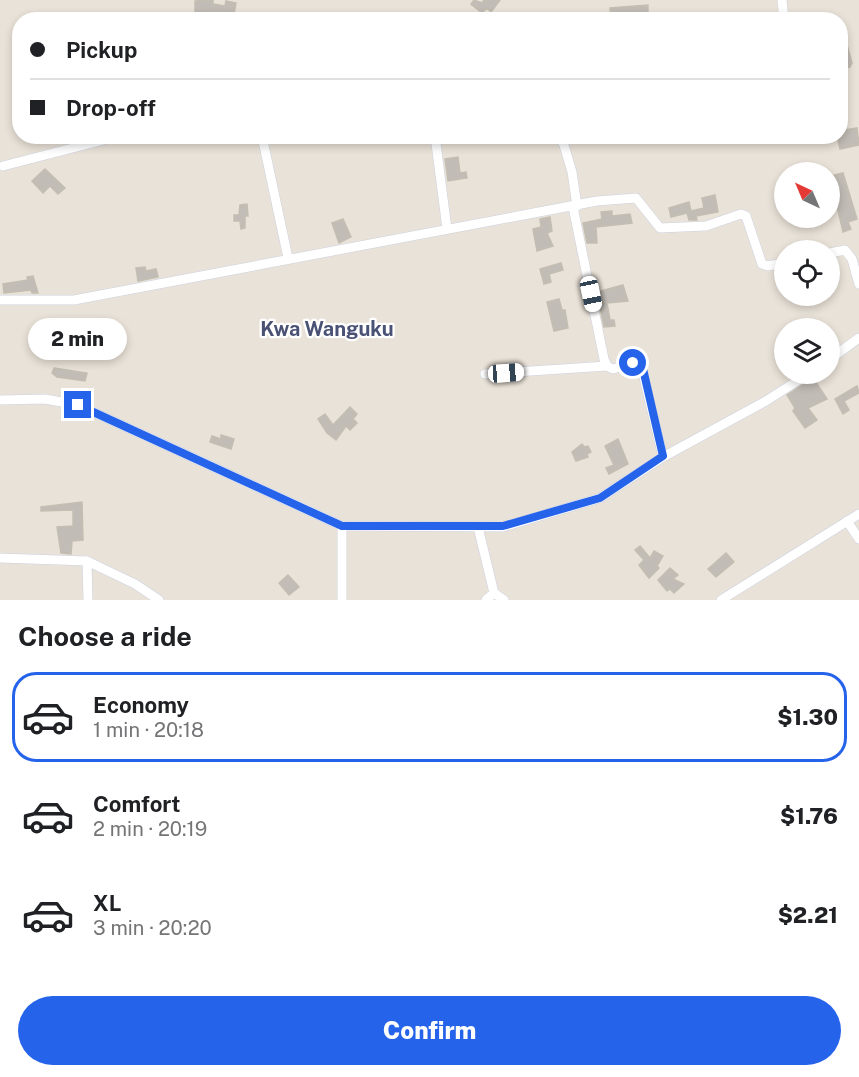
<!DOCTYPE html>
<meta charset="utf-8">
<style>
:root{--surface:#fff;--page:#f2f2f2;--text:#202124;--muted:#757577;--line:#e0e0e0;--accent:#2563eb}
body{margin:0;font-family:"Public Sans",sans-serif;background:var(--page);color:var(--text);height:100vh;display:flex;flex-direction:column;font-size:22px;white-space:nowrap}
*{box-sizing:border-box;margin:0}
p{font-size:20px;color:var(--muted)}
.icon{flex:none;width:33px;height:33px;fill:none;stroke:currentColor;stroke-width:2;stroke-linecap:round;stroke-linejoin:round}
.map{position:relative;height:600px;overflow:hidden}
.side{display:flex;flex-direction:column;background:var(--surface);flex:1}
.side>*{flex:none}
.hud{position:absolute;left:12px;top:12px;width:836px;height:132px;border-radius:24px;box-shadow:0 3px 9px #0003;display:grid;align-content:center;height:132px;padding:0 18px;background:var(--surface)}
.needle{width:39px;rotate:316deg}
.buttons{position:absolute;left:774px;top:162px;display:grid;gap:12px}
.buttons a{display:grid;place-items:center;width:66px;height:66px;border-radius:50%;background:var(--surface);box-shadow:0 3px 9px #0003;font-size:30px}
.end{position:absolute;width:27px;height:27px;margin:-14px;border:8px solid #2563eb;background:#fff;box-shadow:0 0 0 3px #fff}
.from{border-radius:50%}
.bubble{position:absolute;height:42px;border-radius:21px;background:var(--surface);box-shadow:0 3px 9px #0003;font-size:20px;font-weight:800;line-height:42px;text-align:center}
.car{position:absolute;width:18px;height:36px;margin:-18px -9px;border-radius:8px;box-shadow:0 0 4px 2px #0007;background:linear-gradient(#fff 24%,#345 0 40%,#fff 0 76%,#345 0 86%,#fff 0)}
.hud b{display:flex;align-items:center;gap:21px;height:57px;font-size:22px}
.hud b+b{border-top:2px solid var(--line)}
.hud i{width:15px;height:15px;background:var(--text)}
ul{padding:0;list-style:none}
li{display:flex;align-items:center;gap:18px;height:90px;margin:0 12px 9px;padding:0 6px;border:3px solid transparent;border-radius:24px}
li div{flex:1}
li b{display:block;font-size:22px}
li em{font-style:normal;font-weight:800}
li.active{border-color:var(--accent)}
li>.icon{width:54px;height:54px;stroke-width:1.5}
h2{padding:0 18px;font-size:27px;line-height:72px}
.cta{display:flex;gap:12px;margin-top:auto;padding:12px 18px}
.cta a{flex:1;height:69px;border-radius:36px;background:var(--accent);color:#fff;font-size:24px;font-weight:800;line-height:69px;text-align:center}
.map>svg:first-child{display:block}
.building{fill:#c1bcb5;stroke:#c4beb2;stroke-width:1.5}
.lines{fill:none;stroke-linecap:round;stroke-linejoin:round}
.minor-casing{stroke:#cdd1e0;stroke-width:10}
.minor{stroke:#fff;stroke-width:9}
.route{stroke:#2563eb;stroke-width:8}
.labels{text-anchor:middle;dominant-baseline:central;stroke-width:4.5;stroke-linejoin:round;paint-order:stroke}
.quarter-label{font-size:20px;font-weight:bold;fill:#495175;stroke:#fff}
</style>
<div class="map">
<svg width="859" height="600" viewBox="0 0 859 600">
<rect width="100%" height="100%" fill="#e9e2d8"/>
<g class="building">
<polygon points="213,0 213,4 225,6 226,1 236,3 234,15 212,11 211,20 195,20 195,1"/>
<polygon points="474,0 482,3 484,0 500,0 491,12 487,8 482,13 471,4"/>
<polygon points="648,5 648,13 638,13 639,20 611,20 610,8"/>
<polygon points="846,41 852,63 850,67 840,69 840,61 843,61 840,43"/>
<polygon points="857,128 859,145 840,149 837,136 840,136 840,131"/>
<polygon points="458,157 460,173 466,172 467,178 448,181 445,159"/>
<polygon points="45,169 65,188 58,194 50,186 43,193 32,181"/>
<polygon points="843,173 857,219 848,222 851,229 843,232 830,176"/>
<polygon points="715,195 718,212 696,216 697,220 689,220 687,213 671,217 669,208 689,202 691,211 704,208 702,198"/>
<polygon points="247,204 248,216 245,216 245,228 241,229 240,221 234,221 234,215 239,215 240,205"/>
<polygon points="612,211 612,216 630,214 632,223 596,227 597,243 587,243 583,223 602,219 601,212"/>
<polygon points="550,217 552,231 547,233 553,246 537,251 533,229 541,227 540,219"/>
<polygon points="343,219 351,237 339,243 332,223"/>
<polygon points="561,263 563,270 549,274 551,282 544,284 540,269"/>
<polygon points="145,267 146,271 156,269 158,277 138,281 136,268"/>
<polygon points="33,276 38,293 32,293 31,290 4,293 3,284 28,280 27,277"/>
<polygon points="623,285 628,301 607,303 610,320 614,320 615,326 604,327 597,292"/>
<polygon points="559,299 562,310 565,310 568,328 554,331 547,302"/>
<polygon points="54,368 87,373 85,381 57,377 52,373"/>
<polygon points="813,378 827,399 808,408 817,420 805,428 793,411 795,408 787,395"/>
<polygon points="857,386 859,393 844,401 849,410 843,414 835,399"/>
<polygon points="350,407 357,414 353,419 357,423 350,430 346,426 336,440 327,433 318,419 325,414 333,425"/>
<polygon points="221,435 234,439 231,449 210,442 212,436 221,439"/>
<polygon points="618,439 628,464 609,474 606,468 614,465 605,446"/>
<polygon points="582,444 584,447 588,446 591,452 587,454 588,457 576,461 572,452"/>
<polygon points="82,502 83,540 72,541 71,554 61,553 57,527 73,526 73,510 41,511 41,507"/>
<polygon points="640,546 650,558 654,551 663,556 657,566 659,568 649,578 639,565 644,560 635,550"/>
<polygon points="726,553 734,562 716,577 708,569"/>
<polygon points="670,568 678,575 673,579 684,584 674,593 670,589 667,591 658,580"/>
<polygon points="288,575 299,587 289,595 279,583"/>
</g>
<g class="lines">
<g class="minor-casing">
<g id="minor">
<polyline points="782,0 784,20"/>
<polyline points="262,136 288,258"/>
<polyline points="435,136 447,229"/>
<polyline points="539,136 556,137 563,142 572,172 577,206"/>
<polyline points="3,166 119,136"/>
<polyline points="573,207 604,359 607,366 613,369 633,363 641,365 663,457"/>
<polyline points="830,253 845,250 852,259 859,284"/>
<polyline points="0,300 74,300 597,201 636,198 660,228 706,226 741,214 746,216 762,264 768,266 784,263"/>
<polyline points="830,359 859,338"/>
<polyline points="485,374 607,366"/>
<polyline points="0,400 45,399 78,405 342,526 503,527 600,498 663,457 766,401 808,374"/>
<polyline points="847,521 859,539"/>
<polyline points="342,526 342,600"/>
<polyline points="478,527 494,593"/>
<polyline points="0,558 87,561 135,584 159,600"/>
<polyline points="87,561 88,600"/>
<polyline points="486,600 494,593 504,600"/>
<polyline points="721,600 859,514"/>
</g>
</g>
<use href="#minor" class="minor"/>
</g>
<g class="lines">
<polyline class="route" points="78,405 342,526 503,526 600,498 663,456 643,369 638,362 633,363"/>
</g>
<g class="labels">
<g class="quarter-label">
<text x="327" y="329">Kwa Wanguku</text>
</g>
</g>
</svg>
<div class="buttons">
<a><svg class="needle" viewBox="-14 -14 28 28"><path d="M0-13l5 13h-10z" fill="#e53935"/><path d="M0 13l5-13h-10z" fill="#757577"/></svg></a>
<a><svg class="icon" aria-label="locate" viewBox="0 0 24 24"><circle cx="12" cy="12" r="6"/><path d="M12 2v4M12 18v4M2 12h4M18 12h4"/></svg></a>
<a><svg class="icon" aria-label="layers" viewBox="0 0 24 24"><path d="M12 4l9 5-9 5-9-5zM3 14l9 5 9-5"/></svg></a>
</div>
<i class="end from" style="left:633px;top:363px"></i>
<i class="end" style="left:78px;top:405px"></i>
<div class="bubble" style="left:28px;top:318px;width:99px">2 min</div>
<i class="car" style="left:591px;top:294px;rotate:168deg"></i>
<i class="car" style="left:506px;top:373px;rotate:86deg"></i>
<div class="hud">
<b><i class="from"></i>Pickup</b>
<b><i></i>Drop-off</b>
</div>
</div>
<section class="side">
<h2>Choose a ride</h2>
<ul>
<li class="active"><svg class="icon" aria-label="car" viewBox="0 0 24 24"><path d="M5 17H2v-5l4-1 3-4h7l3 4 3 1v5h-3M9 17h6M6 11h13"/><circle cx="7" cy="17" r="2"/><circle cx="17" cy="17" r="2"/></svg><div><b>Economy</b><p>1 min · 20:18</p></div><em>$1.30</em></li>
<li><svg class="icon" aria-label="car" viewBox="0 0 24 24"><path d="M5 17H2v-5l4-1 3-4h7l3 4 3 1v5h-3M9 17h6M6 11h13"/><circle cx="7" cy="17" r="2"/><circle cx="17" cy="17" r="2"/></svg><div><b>Comfort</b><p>2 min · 20:19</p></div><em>$1.76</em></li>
<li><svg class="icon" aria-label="car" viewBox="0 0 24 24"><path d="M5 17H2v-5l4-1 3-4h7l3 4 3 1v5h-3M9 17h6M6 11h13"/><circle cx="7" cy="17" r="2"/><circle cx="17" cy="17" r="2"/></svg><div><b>XL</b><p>3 min · 20:20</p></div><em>$2.21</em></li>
</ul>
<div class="cta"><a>Confirm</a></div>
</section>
